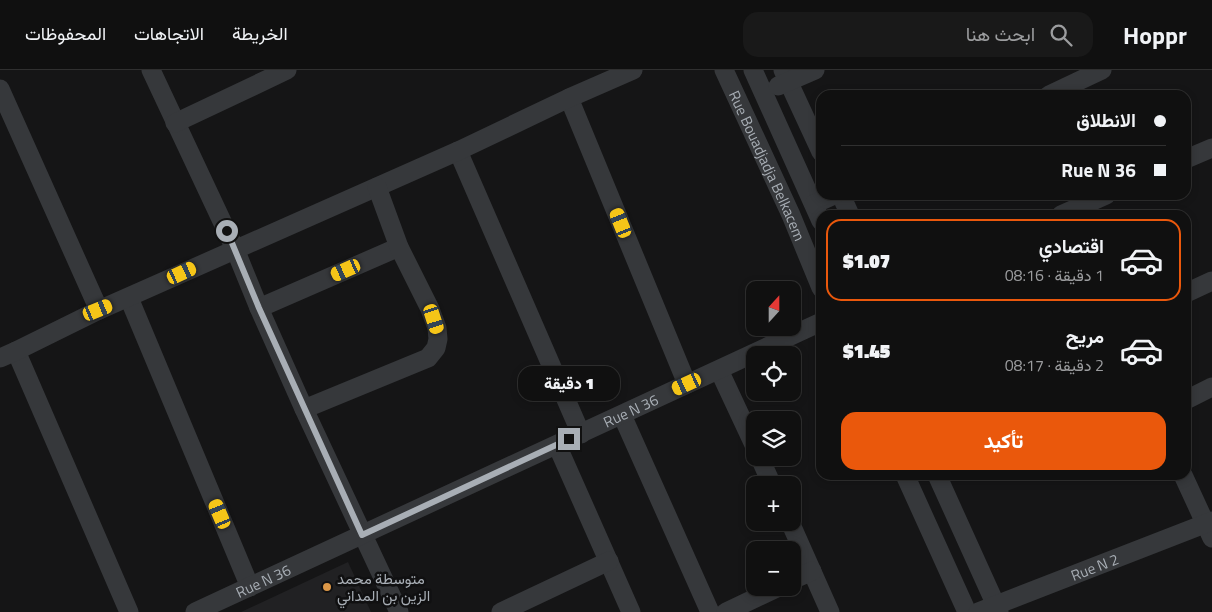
<!DOCTYPE html>
<html lang="ar">
<meta charset="utf-8">
<style>
:root{--surface:#101010;--page:#191919;--text:#f1f3f6;--muted:#9c9d9f;--line:#303030;--accent:#ea580c}
body{margin:0;font-family:"Titillium Web",Vazirmatn,sans-serif;background:var(--page);color:var(--text);direction:rtl;height:100vh;display:flex;flex-direction:column;font-size:19px;white-space:nowrap}
*{box-sizing:border-box;margin:0}
p{font-size:16px;color:var(--muted)}
.icon{flex:none;width:28px;height:28px;fill:none;stroke:currentColor;stroke-width:2;stroke-linecap:round;stroke-linejoin:round}
.map{position:relative;flex:1;overflow:hidden;direction:ltr}
.details{position:absolute;left:816px;top:140px;width:375px;height:270px;display:flex;flex-direction:column;background:var(--surface);border-radius:15px;box-shadow:0 2px 8px #0003,0 0 0 1px var(--line);direction:rtl}
.details>*{flex:none}
.top-card{position:absolute;left:816px;top:20px;width:375px;height:110px;border-radius:15px;box-shadow:0 2px 8px #0003,0 0 0 1px var(--line);direction:rtl;display:grid;align-content:center;height:110px;padding:0 25px;background:var(--surface)}
.needle{width:32px;rotate:21deg}
.buttons{position:absolute;left:746px;top:211px;display:grid;gap:10px}
.buttons a{display:grid;place-items:center;width:55px;height:55px;border-radius:10px;background:var(--surface);box-shadow:0 2px 8px #0003,0 0 0 1px var(--line);font-size:25px}
.end{position:absolute;width:22px;height:22px;margin:-11px;border:6px solid #a8aeb5;background:#111;box-shadow:0 0 0 2px #111}
.from{border-radius:50%}
.bubble{position:absolute;height:35px;border-radius:15px;background:var(--surface);box-shadow:0 2px 8px #0003,0 0 0 1px var(--line);font-size:16px;font-weight:800;line-height:35px;text-align:center;direction:rtl}
.car{position:absolute;width:15px;height:30px;margin:-15px -8px;border-radius:6px;box-shadow:0 0 4px 1px #0007;background:linear-gradient(#f5c518 24%,#345 0 40%,#f5c518 0 76%,#345 0 86%,#f5c518 0)}
.top-card b{display:flex;align-items:center;gap:18px;height:48px;font-size:19px}
.top-card b+b{border-top:1px solid var(--line)}
.top-card i{width:12px;height:12px;background:var(--text)}
ul{padding:9px 0 0;list-style:none}
li{display:flex;align-items:center;gap:15px;height:82px;margin:0 10px 8px;padding:0 15px;border:2px solid transparent;border-radius:15px}
li div{flex:1}
li b{display:block;font-size:19px}
li em{font-style:normal;font-weight:800}
li.on{border-color:var(--accent)}
li>.icon{width:45px;height:45px;stroke-width:1.5}
.action{display:flex;gap:10px;margin-top:auto;padding:10px 25px}
.action a{flex:1;height:58px;border-radius:15px;background:var(--accent);color:#fff;font-size:20px;font-weight:800;line-height:58px;text-align:center}
header{display:flex;align-items:center;gap:30px;box-sizing:border-box;height:70px;padding:0 25px;background:var(--surface);border-bottom:1px solid var(--line)}
header strong{font-size:24px}
nav{display:flex;gap:28px;margin-inline-start:auto;font-size:18px}
.search{width:350px;height:45px;background:var(--page);display:flex;align-items:center;gap:12px;box-sizing:border-box;padding:0 18px;border-radius:15px;color:var(--muted);font-size:19px}
.map>svg:first-child{display:block}
.built{fill:#212123}
.lines{fill:none;stroke-linecap:round;stroke-linejoin:round}
.minor{stroke:#36383b;stroke-width:19}
.route{stroke:#a8aeb5;stroke-width:6}
.poi-dot{fill:#dc9747;stroke:#101011;stroke-width:2}
.labels{text-anchor:middle;dominant-baseline:central;stroke-width:5;stroke-linejoin:round;paint-order:stroke}
.street-label{font-size:15px;fill:#a8aeb5;stroke:#101011}
.poi-label{font-size:15px;fill:#a8aeb5;stroke:#101011;text-anchor:start}
</style>
<header>
<strong>Hoppr</strong>
<div class="search"><svg class="icon" aria-label="search" viewBox="0 0 24 24"><circle cx="10" cy="10" r="6"/><path d="M15 15l6 6"/></svg>ابحث هنا</div>
<nav><a>الخريطة</a><a>الاتجاهات</a><a>المحفوظات</a></nav>
</header>
<div class="map">
<svg width="1212" height="542" viewBox="0 0 1212 542">
<rect width="100%" height="100%" fill="#151516"/>
<polygon class="built" points="348,492 371,542 241,542"/>
<g class="lines">
<g class="minor">
<polyline points="151,0 235,179 259,238 304,339 399,542"/>
<path id="s1" d="M724,0l67,145 30,73"/>
<polyline points="753,0 821,151"/>
<polyline points="783,0 821,82"/>
<polyline points="778,16 815,0"/>
<polyline points="0,19 99,240"/>
<polyline points="1049,25 1102,0"/>
<polyline points="569,28 687,314"/>
<polyline points="175,53 287,0"/>
<polyline points="458,81 581,364"/>
<polyline points="1186,89 1212,78"/>
<polyline points="841,125 850,145"/>
<polyline points="814,134 834,125"/>
<polyline points="1061,145 1106,125"/>
<polyline points="1186,223 1212,211"/>
<polyline points="129,228 250,517"/>
<polyline points="259,238 399,177"/>
<polyline points="16,281 129,542"/>
<polyline points="0,288 16,281 99,240 458,81 569,28 633,0"/>
<polyline points="719,300 755,377"/>
<polyline points="1186,330 1212,317"/>
<polyline points="304,339 428,288 436,278 438,269 437,258 430,239 399,177 377,117"/>
<polyline points="622,345 710,542"/>
<polyline points="557,375 631,542"/>
<polyline points="760,388 772,415"/>
<polyline points="905,405 967,542"/>
<polyline points="937,405 999,542"/>
<polyline points="1183,405 1212,468"/>
<polyline points="790,452 830,542"/>
<polyline points="792,510 812,501"/>
<path id="s2" d="M195,542l626,-290"/>
<polyline points="501,542 609,491"/>
<polyline points="726,542 777,518"/>
<path id="s3" d="M978,542l234,-91"/>
</g>
</g>
<g class="lines">
<polyline class="route" points="227,161 259,238 362,465 569,369"/>
</g>
<circle class="poi-dot" cx="327" cy="517" r="5"/>
<g class="labels">
<g class="street-label">
<text stroke="none"><textPath href="#s1" startOffset="105">Rue Bouadjadja Belkacem</textPath></text>
<text stroke="none"><textPath href="#s2" startOffset="480">Rue N 36</textPath></text>
<text stroke="none"><textPath href="#s3" startOffset="125">Rue N 2</textPath></text>
<text stroke="none"><textPath href="#s2" startOffset="75">Rue N 36</textPath></text>
</g>
<g class="poi-label">
<text x="337" y="508">متوسطة محمد<tspan x="337" dy="17">الزين بن المداني</tspan></text>
</g>
</g>
</svg>
<div class="buttons">
<a><svg class="needle" viewBox="-14 -14 28 28"><path d="M0-13l5 13h-10z" fill="#e53935"/><path d="M0 13l5-13h-10z" fill="#9c9d9f"/></svg></a>
<a><svg class="icon" aria-label="locate" viewBox="0 0 24 24"><circle cx="12" cy="12" r="6"/><path d="M12 2v4M12 18v4M2 12h4M18 12h4"/></svg></a>
<a><svg class="icon" aria-label="layers" viewBox="0 0 24 24"><path d="M12 4l9 5-9 5-9-5zM3 14l9 5 9-5"/></svg></a>
<a>+</a>
<a>−</a>
</div>
<i class="end from" style="left:227px;top:161px"></i>
<i class="end" style="left:569px;top:369px"></i>
<div class="bubble" style="left:518px;top:296px;width:102px">1 دقيقة</div>
<i class="car" style="left:621px;top:153px;rotate:338deg"></i>
<i class="car" style="left:346px;top:200px;rotate:246deg"></i>
<i class="car" style="left:182px;top:203px;rotate:65deg"></i>
<i class="car" style="left:98px;top:240px;rotate:68deg"></i>
<i class="car" style="left:434px;top:249px;rotate:162deg"></i>
<i class="car" style="left:687px;top:314px;rotate:245deg"></i>
<i class="car" style="left:220px;top:444px;rotate:337deg"></i>
<div class="top-card">
<b><i class="from"></i>الانطلاق</b>
<b><i></i>Rue N 36</b>
</div>
<section class="details">
<ul>
<li class="on"><svg class="icon" aria-label="car" viewBox="0 0 24 24"><path d="M5 17H2v-5l4-1 3-4h7l3 4 3 1v5h-3M9 17h6M6 11h13"/><circle cx="7" cy="17" r="2"/><circle cx="17" cy="17" r="2"/></svg><div><b>اقتصادي</b><p>1 دقيقة · 08:16</p></div><em>$1.07</em></li>
<li><svg class="icon" aria-label="car" viewBox="0 0 24 24"><path d="M5 17H2v-5l4-1 3-4h7l3 4 3 1v5h-3M9 17h6M6 11h13"/><circle cx="7" cy="17" r="2"/><circle cx="17" cy="17" r="2"/></svg><div><b>مريح</b><p>2 دقيقة · 08:17</p></div><em>$1.45</em></li>
</ul>
<div class="action"><a>تأكيد</a></div>
</section>
</div>
